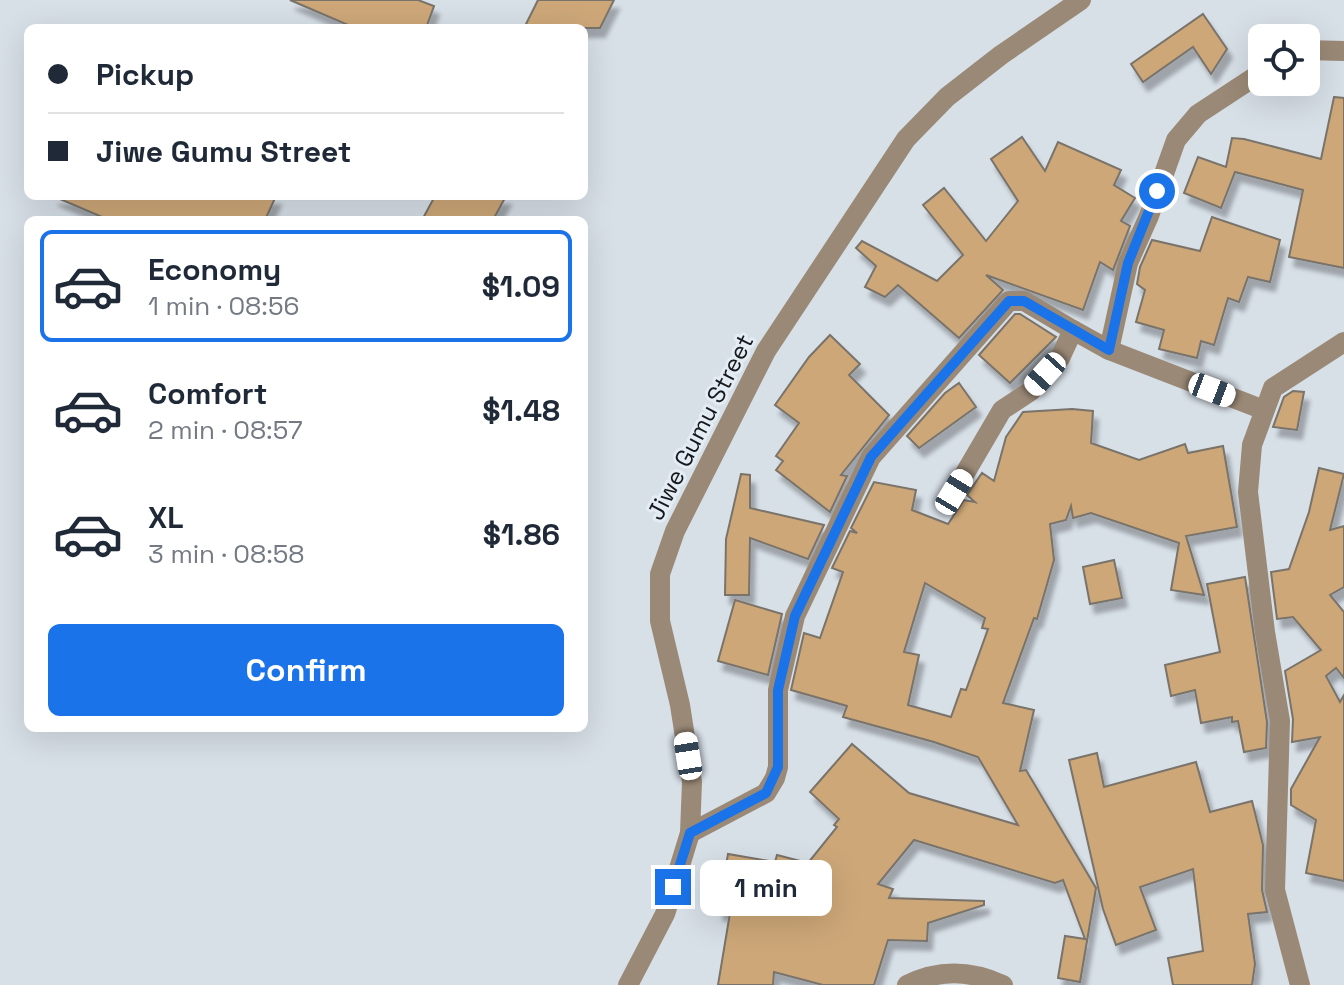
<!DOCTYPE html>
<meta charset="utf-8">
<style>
:root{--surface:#fff;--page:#f6f6f7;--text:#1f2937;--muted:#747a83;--line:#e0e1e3;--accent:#1a73e8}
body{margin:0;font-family:"Space Grotesk",sans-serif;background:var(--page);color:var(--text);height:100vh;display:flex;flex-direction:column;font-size:30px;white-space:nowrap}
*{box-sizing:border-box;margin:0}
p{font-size:26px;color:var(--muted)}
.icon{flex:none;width:44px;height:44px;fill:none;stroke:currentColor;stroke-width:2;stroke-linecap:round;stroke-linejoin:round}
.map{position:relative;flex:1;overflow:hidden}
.details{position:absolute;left:24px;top:216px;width:564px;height:516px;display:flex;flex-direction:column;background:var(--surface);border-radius:12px;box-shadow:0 8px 32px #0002}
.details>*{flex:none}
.guide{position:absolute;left:24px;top:24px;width:564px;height:176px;border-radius:12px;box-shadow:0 8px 32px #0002;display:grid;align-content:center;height:176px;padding:0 24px;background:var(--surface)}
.fabs{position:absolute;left:1248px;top:24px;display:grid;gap:16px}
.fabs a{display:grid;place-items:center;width:72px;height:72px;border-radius:12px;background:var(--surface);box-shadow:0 8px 32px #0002;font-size:40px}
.end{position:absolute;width:36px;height:36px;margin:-18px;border:10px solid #1a73e8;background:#fff;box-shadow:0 0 0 4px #fff}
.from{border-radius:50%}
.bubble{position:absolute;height:56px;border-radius:12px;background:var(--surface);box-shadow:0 8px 32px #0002;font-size:26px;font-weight:600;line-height:56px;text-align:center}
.car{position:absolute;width:24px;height:48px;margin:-24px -12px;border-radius:10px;box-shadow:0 0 6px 2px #0007;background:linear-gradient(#fff 24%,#345 0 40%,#fff 0 76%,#345 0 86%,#fff 0)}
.guide b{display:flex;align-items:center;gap:28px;height:76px;font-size:30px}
.guide b+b{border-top:2px solid var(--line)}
.guide i{width:20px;height:20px;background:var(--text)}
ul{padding:14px 0 0;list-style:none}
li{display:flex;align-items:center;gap:24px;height:112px;margin:0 16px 12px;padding:0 8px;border:4px solid transparent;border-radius:12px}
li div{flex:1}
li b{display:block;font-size:30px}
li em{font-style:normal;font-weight:600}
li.on{border-color:var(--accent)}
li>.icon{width:72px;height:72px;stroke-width:1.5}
.action{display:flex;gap:16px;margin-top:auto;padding:16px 24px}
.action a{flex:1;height:92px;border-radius:12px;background:var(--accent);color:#fff;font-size:32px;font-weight:600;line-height:92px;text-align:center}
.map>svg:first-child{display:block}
.building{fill:#cda778;stroke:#79736b;stroke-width:2;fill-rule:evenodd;filter:url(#shadow)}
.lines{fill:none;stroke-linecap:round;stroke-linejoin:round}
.minor{stroke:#9a8976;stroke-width:20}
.route{stroke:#1a73e8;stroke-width:10}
.labels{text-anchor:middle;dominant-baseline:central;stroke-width:6;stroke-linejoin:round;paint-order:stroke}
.street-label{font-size:24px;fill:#16191c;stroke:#e4ecf4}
</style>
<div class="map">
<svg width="1344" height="985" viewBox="0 0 1344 985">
<defs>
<filter id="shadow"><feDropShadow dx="5" dy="9" stdDeviation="2" flood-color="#0004"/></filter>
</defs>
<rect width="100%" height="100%" fill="#d7dfe7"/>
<g class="building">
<polygon points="290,0 418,0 434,6 426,28 355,28"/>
<polygon points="538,0 614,0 600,28 524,28"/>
<polygon points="1203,14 1227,49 1211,74 1193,47 1143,82 1131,64"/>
<polygon points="1334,97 1344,98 1344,268 1289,257 1303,190 1235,172 1221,208 1184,193 1198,157 1226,167 1232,138 1244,139 1321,159"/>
<polygon points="1022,137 1045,171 1058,142 1121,170 1114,185 1135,198 1121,221 1130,226 1113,270 1100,262 1083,310 986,275 1003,290 959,338 898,285 885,297 865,287 876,266 856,248 862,241 937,281 963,255 923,205 944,188 986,241 1018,201 991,159"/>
<polygon points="53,196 276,196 265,220 109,220"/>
<polygon points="435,196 506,196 493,220 422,220"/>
<polygon points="1212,217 1280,240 1270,282 1248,277 1239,302 1228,298 1214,345 1201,341 1197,358 1159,349 1164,330 1136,322 1145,290 1137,284 1140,267 1152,240 1200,251"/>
<polygon points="1015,314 1020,314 1056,337 1010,383 979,355"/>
<polygon points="830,335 860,364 849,375 889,415 841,475 847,476 830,512 776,470 783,461 776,456 799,423 775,405 809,357"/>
<polygon points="959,383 976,407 919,448 907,436 945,393"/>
<polygon points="1293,391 1304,392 1297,430 1273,427 1284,397"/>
<path d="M1072,409l21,2 -2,32 48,17 46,-16 3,9 35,-7 14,81 -51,9 18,59 -33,-5 8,-47 -88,-30 -18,5 -2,-12 -5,14 -16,4 4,36 -17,59 -3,-1 -31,85 31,7 -14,61 6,-1 70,118 -16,94 -22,-4 7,-42 20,3 -22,-59 -8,3 -141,-43 -36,44 15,5 -4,9 95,3v4l-56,18 -1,18 -39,-1 -14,45h-51l-49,-13 -1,13h-55l12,-72 -12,-2 10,-57 47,8 2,-7 31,8 29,-36 -3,-2 5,-6 -29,-27 42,-48 57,49 109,32 -40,-68 -44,-15 -91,-25 4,-11 -56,-16 13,-57 16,5 23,-66 -11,-4 18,-37 7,2 -6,-5 23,-46 42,8 -4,20 36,14 16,-24 11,2 -8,-7 15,-22 12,8 12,-44 17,-25zM925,583l60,35 -3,10 6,1 -22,61 -5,-1 -10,28 -43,-12 11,-50 -15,-3z"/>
<polygon points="1319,468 1344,474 1330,530 1344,526 1344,587 1330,595 1344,612 1344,678 1336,668 1326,676 1340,702 1344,695 1344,881 1306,873 1316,820 1291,805 1291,789 1320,737 1292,742 1293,719 1285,671 1321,650 1293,617 1277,619 1271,572 1289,569 1309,512"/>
<polygon points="741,474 750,475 750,508 824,525 808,559 750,538 749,595 725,595 726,539"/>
<polygon points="1114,560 1122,598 1090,604 1083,567"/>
<polygon points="1245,577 1267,722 1266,748 1244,752 1238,721 1232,722 1232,717 1201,723 1195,690 1171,696 1165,665 1220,652 1207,584"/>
<polygon points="735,600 782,614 768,675 718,661"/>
<polygon points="1097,753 1104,787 1196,762 1210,812 1252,801 1263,845 1262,890 1267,912 1248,914 1255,964 1252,985 1173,985 1168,958 1203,951 1193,869 1140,887 1156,930 1116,945 1103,909 1069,760"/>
</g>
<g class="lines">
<g class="minor">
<polyline points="1306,50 1344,51"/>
<polyline points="1109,350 1128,263 1149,216 1176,140 1198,114 1262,72"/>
<polyline points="954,492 1002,410 1031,391 1060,358 1073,330 1109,350 1264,410"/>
<polyline points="690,833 766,793 775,778 778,767 778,690 795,616 871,457 1009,301 1024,301 1073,330"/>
<polyline points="628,985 665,914 690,833 692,782 680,705 660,621 660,574 675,531 766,351 906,139 947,97 1001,55 1081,0"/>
<path d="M907,985c32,-16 63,-15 96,0"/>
<polyline points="1300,985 1275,890 1280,721 1265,632 1248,492 1252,445 1273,388 1344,342"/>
</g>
</g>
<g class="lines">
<polyline class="route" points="673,887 690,833 766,793 778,767 778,690 795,616 871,457 1009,301 1024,301 1109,350 1128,263 1157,191"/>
</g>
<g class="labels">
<g class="street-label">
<text transform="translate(700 427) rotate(-63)">Jiwe Gumu Street</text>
</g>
</g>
</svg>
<div class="fabs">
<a><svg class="icon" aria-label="locate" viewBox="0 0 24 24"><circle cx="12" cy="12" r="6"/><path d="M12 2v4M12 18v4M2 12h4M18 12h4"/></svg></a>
</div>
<i class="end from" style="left:1157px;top:191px"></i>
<i class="end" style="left:673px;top:887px"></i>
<div class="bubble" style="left:700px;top:860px;width:132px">1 min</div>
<i class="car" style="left:1045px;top:374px;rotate:222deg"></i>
<i class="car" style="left:1212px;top:390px;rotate:111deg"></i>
<i class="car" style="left:954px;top:492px;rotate:31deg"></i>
<i class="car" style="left:688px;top:756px;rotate:351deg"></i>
<div class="guide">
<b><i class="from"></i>Pickup</b>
<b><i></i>Jiwe Gumu Street</b>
</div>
<section class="details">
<ul>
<li class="on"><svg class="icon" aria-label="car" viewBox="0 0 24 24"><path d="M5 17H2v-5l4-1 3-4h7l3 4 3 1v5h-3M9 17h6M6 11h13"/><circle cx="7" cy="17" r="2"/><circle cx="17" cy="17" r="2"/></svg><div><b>Economy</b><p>1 min · 08:56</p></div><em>$1.09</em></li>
<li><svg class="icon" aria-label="car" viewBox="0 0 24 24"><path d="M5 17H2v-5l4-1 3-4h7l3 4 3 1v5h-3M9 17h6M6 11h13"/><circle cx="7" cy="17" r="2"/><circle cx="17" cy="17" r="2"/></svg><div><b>Comfort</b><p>2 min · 08:57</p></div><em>$1.48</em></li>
<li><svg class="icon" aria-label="car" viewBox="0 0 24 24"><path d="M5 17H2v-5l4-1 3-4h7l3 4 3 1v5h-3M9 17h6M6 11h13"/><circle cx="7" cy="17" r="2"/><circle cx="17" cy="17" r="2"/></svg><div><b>XL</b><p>3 min · 08:58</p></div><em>$1.86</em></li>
</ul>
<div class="action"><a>Confirm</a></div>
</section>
</div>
